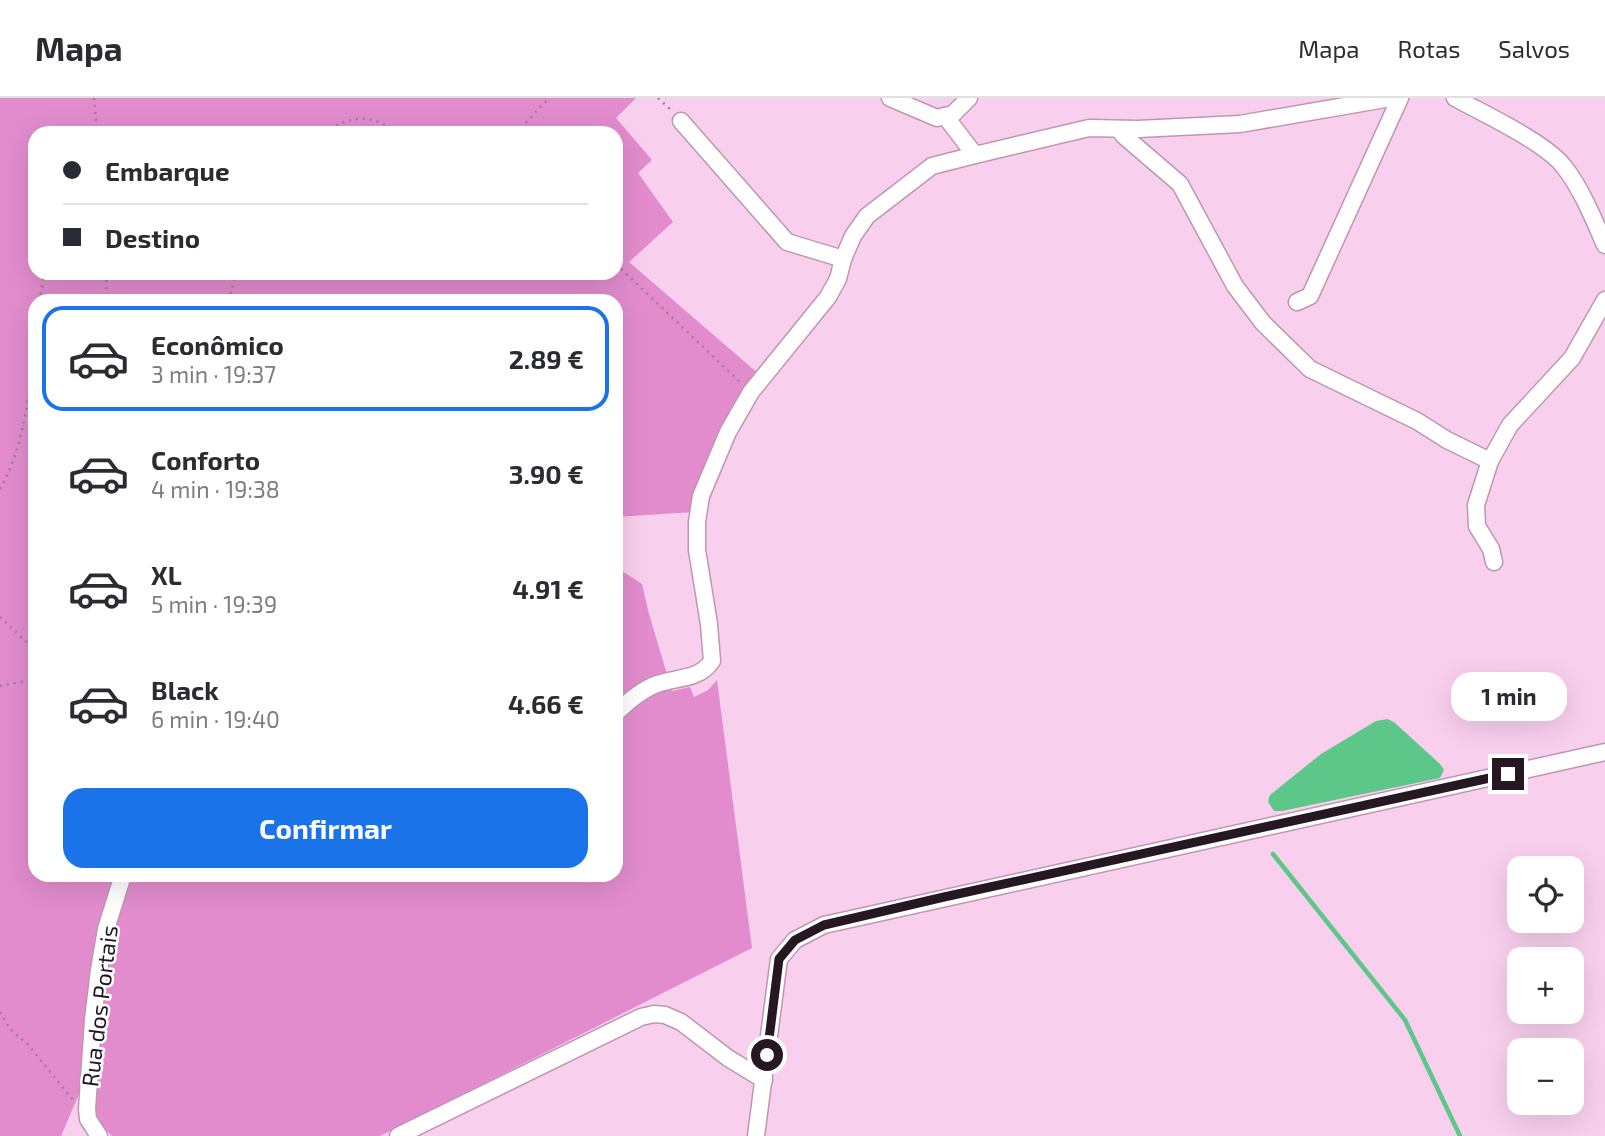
<!DOCTYPE html>
<html lang="pt">
<meta charset="utf-8">
<style>
:root{--surface:#fff;--page:#f7f7f7;--text:#2b2b33;--muted:#7c7c81;--line:#e1e1e2;--accent:#1a73e8}
body{margin:0;font-family:"Exo 2",sans-serif;background:var(--page);color:var(--text);height:100vh;display:flex;flex-direction:column;font-size:26px;white-space:nowrap}
*{box-sizing:border-box;margin:0}
p{font-size:23px;color:var(--muted)}
.icon{flex:none;width:38px;height:38px;fill:none;stroke:currentColor;stroke-width:2;stroke-linecap:round;stroke-linejoin:round}
.map{position:relative;flex:1;overflow:hidden}
.details{position:absolute;left:28px;top:196px;width:595px;height:588px;display:flex;flex-direction:column;background:var(--surface);border-radius:21px;box-shadow:0 7px 28px #0002}
.details>*{flex:none}
.top-card{position:absolute;left:28px;top:28px;width:595px;height:154px;border-radius:21px;box-shadow:0 7px 28px #0002;display:grid;align-content:center;height:154px;padding:0 35px;background:var(--surface)}
.controls{position:absolute;left:1507px;top:758px;display:grid;gap:14px}
.controls a{display:grid;place-items:center;width:77px;height:77px;border-radius:14px;background:var(--surface);box-shadow:0 7px 28px #0002;font-size:35px}
.end{position:absolute;width:32px;height:32px;margin:-16px;border:9px solid #261823;background:#fff;box-shadow:0 0 0 4px #fff}
.from{border-radius:50%}
.bubble{position:absolute;height:49px;border-radius:21px;background:var(--surface);box-shadow:0 7px 28px #0002;font-size:23px;font-weight:700;line-height:49px;text-align:center}
.top-card b{display:flex;align-items:center;gap:24px;height:66px;font-size:26px}
.top-card b+b{border-top:2px solid var(--line)}
.top-card i{width:18px;height:18px;background:var(--text)}
ul{padding:12px 0 0;list-style:none}
li{display:flex;align-items:center;gap:21px;height:105px;margin:0 14px 10px;padding:0 21px;border:4px solid transparent;border-radius:21px}
li div{flex:1}
li b{display:block;font-size:26px}
li em{font-style:normal;font-weight:700}
li.current{border-color:var(--accent)}
li>.icon{width:63px;height:63px;stroke-width:1.5}
.button{display:flex;gap:14px;margin-top:auto;padding:14px 35px}
.button a{flex:1;height:80px;border-radius:21px;background:var(--accent);color:#fff;font-size:28px;font-weight:700;line-height:80px;text-align:center}
header{display:flex;align-items:center;gap:42px;box-sizing:border-box;height:98px;padding:0 35px;background:var(--surface);border-bottom:2px solid var(--line)}
header strong{font-size:33px}
nav{display:flex;gap:38px;margin-inline-start:auto;font-size:24px}
.map>svg:first-child{display:block}
.forest{fill:#e28cce;fill-rule:evenodd}
.water{fill:#5dc789}
.lines{fill:none;stroke-linecap:round;stroke-linejoin:round}
.stream{stroke:#5dc789;stroke-width:4.5}
.minor-casing{stroke:#be96b3;stroke-width:19}
.path{stroke:#9d7f95;stroke-width:2.5;stroke-dasharray:2 5;stroke-linecap:butt}
.minor{stroke:#fff;stroke-width:16}
.route{stroke:#261823;stroke-width:9}
.labels{text-anchor:middle;dominant-baseline:central;stroke-width:5;stroke-linejoin:round;paint-order:stroke}
.street-label{font-size:23px;fill:#261823;stroke:#fff}
</style>
<header>
<strong>Mapa</strong>
<nav><a>Mapa</a><a>Rotas</a><a>Salvos</a></nav>
</header>
<div class="map">
<svg width="1605" height="1038" viewBox="0 0 1605 1038">
<rect width="100%" height="100%" fill="#f9cfee"/>
<path class="forest" d="M0,0h636l-20,20 36,42 -14,13 35,49 -44,40 131,113 -35,45 -29,65 -2,27 -78,5v-216h-581v574h581v-308l26,17 7,30 23,77 18,-4 4,10 14,-7 9,-10 35,268 -372,188h-268l-11,-11 -21,-33 -19,44h-61zM35,35h581v140h-581z"/>
<polygon class="water" points="1388,621 1395,625 1440,666 1444,672 1440,680 1282,713 1274,713 1268,704 1270,697 1321,656 1376,623"/>
<g class="lines">
<polyline class="stream" points="1273,756 1405,922 1460,1038"/>
<g class="minor-casing">
<g id="minor">
<polyline points="890,0 937,20 953,16 969,0"/>
<path d="M1455,0c29,16 92,45 110,70 17,22 29,52 40,77"/>
<polyline points="945,18 975,57 1089,30 1138,31 1240,26 1391,0"/>
<polyline points="681,23 787,144 843,161 853,138 867,118 932,68 975,57"/>
<polyline points="1119,31 1124,38 1180,86 1235,188 1263,225 1310,271 1417,323 1447,342 1490,363"/>
<polyline points="1297,204 1310,198 1400,0"/>
<polyline points="1494,464 1491,451 1477,428 1476,407 1490,363 1510,327 1572,260 1605,202"/>
<path d="M616,615c12,-11 25,-23 41,-29 20,-7 42,-4 55,-23l-3,-37 -12,-74v-28l4,-26 27,-64 23,-40 77,-95 10,-18 5,-20"/>
<polyline points="99,1038 88,1021 87,1011 93,922 99,872 106,831 123,777"/>
<polyline points="398,1038 641,919 654,916 665,917 681,924 728,960 764,982"/>
<polyline points="756,1038 779,861 795,842 824,827 1605,654"/>
</g>
</g>
<g class="path">
<polyline points="94,0 97,35"/>
<polyline points="658,0 671,12"/>
<path d="M324,35c29,-19 47,-19 76,0"/>
<polyline points="516,35 549,0"/>
<polyline points="616,166 741,285"/>
<polyline points="106,175 107,203"/>
<polyline points="39,203 45,175"/>
<polyline points="229,203 236,175"/>
<path d="M0,391c25,-44 29,-97 35,-146"/>
<polyline points="0,519 35,552"/>
<polyline points="0,588 21,584 35,586"/>
<path d="M0,914c7,13 13,22 26,30l47,58"/>
</g>
<use href="#minor" class="minor"/>
</g>
<g class="lines">
<polyline class="route" points="767,957 779,861 795,842 824,827 944,799 1508,676"/>
</g>
<g class="labels">
<g class="street-label">
<text transform="translate(99 908) rotate(-83)">Rua dos Portais</text>
</g>
</g>
</svg>
<div class="controls">
<a><svg class="icon" aria-label="locate" viewBox="0 0 24 24"><circle cx="12" cy="12" r="6"/><path d="M12 2v4M12 18v4M2 12h4M18 12h4"/></svg></a>
<a>+</a>
<a>−</a>
</div>
<i class="end from" style="left:767px;top:957px"></i>
<i class="end" style="left:1508px;top:676px"></i>
<div class="bubble" style="left:1451px;top:574px;width:116px">1 min</div>
<div class="top-card">
<b><i class="from"></i>Embarque</b>
<b><i></i>Destino</b>
</div>
<section class="details">
<ul>
<li class="current"><svg class="icon" aria-label="car" viewBox="0 0 24 24"><path d="M5 17H2v-5l4-1 3-4h7l3 4 3 1v5h-3M9 17h6M6 11h13"/><circle cx="7" cy="17" r="2"/><circle cx="17" cy="17" r="2"/></svg><div><b>Econômico</b><p>3 min · 19:37</p></div><em>2.89 €</em></li>
<li><svg class="icon" aria-label="car" viewBox="0 0 24 24"><path d="M5 17H2v-5l4-1 3-4h7l3 4 3 1v5h-3M9 17h6M6 11h13"/><circle cx="7" cy="17" r="2"/><circle cx="17" cy="17" r="2"/></svg><div><b>Conforto</b><p>4 min · 19:38</p></div><em>3.90 €</em></li>
<li><svg class="icon" aria-label="car" viewBox="0 0 24 24"><path d="M5 17H2v-5l4-1 3-4h7l3 4 3 1v5h-3M9 17h6M6 11h13"/><circle cx="7" cy="17" r="2"/><circle cx="17" cy="17" r="2"/></svg><div><b>XL</b><p>5 min · 19:39</p></div><em>4.91 €</em></li>
<li><svg class="icon" aria-label="car" viewBox="0 0 24 24"><path d="M5 17H2v-5l4-1 3-4h7l3 4 3 1v5h-3M9 17h6M6 11h13"/><circle cx="7" cy="17" r="2"/><circle cx="17" cy="17" r="2"/></svg><div><b>Black</b><p>6 min · 19:40</p></div><em>4.66 €</em></li>
</ul>
<div class="button"><a>Confirmar</a></div>
</section>
</div>
